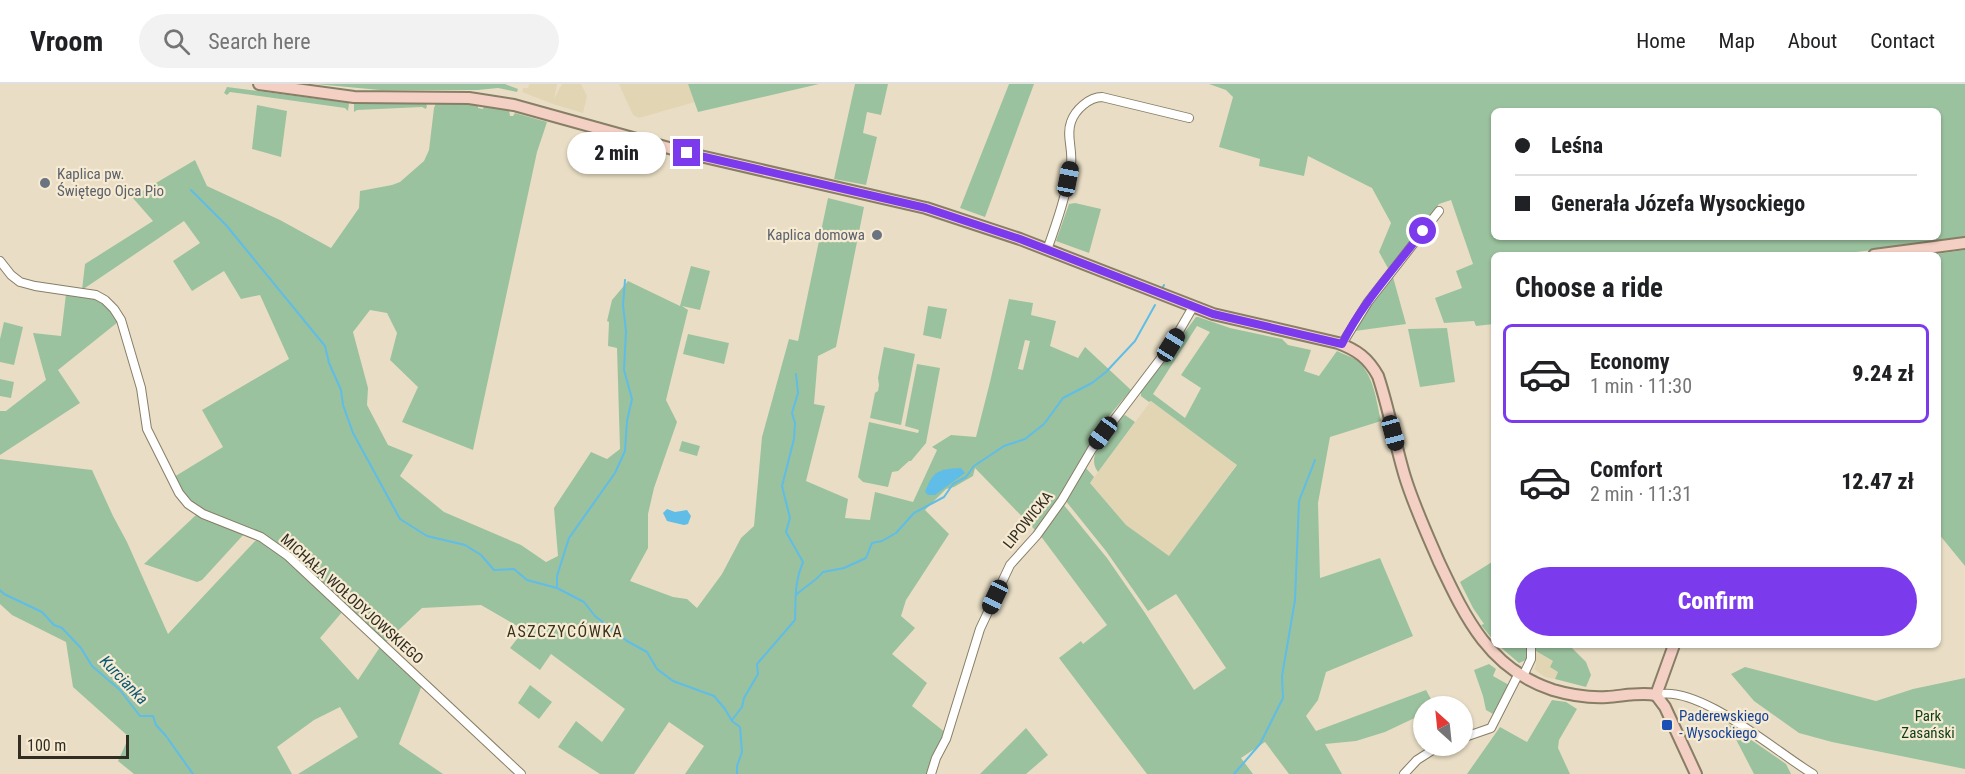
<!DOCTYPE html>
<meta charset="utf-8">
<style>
:root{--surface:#fff;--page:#f2f2f2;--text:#202124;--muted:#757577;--line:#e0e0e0;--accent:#7c3aed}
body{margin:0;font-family:"Roboto Condensed",sans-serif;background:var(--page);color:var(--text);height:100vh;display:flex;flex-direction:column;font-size:22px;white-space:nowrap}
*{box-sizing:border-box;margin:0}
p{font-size:20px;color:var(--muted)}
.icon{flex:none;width:33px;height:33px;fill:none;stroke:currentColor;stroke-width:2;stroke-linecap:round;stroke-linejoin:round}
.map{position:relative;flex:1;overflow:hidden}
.details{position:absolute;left:1491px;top:168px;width:450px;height:396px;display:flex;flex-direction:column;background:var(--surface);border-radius:9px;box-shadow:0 2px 4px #0004}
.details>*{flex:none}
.guide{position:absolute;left:1491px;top:24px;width:450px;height:132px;border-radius:9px;box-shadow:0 2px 4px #0004;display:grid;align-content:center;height:132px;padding:0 24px;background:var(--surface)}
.needle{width:39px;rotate:333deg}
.fabs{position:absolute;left:1413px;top:612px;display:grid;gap:12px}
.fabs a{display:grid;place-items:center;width:60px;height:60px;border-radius:50%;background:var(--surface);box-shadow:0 2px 4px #0004;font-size:30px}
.scale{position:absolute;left:18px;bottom:15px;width:111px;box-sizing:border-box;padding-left:6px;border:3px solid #312d23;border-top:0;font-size:16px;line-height:21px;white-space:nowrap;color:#312d23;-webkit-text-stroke:4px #f6ebd2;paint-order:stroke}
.end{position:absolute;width:27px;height:27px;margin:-14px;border:8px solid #7c3aed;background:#fff;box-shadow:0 0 0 3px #fff}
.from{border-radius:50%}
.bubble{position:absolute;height:42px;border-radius:21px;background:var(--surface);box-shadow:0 2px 4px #0004;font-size:20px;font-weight:800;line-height:42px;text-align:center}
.car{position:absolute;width:18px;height:36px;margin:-18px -9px;border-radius:8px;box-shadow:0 0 4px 2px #0007;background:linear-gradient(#222 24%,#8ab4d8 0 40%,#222 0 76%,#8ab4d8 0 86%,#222 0)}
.guide b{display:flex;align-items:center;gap:21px;height:57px;font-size:22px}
.guide b+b{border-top:2px solid var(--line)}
.guide i{width:15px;height:15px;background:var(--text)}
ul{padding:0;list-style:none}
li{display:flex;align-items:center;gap:18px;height:99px;margin:0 12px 9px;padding:0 12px;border:3px solid transparent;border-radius:9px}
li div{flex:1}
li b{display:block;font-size:22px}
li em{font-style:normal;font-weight:800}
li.selected{border-color:var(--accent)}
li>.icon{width:54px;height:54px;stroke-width:1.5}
h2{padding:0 24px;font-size:27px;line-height:72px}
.button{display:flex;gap:12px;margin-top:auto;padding:12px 24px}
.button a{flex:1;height:69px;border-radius:36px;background:var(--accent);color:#fff;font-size:24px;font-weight:800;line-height:69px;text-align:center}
header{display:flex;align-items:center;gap:36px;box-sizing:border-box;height:84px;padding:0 30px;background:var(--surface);border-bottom:2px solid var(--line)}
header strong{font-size:28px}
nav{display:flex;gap:33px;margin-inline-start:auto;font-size:21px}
.search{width:420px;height:54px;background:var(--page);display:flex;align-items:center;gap:15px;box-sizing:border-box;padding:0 21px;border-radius:33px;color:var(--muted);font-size:22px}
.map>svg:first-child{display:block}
.built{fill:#e2d5b4}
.green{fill:#9bc29e;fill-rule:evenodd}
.water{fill:#5fbde7}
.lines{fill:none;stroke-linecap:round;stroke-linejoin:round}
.stream{stroke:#5fbde7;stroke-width:2}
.street-casing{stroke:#877e66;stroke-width:10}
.secondary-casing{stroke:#877e66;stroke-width:14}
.street{stroke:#fff;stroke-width:8}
.secondary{stroke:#f3cfc4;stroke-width:10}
.route{stroke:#7c3aed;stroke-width:8}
.worship-dot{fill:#6b7280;stroke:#f6ebd2;stroke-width:2}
.transit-dot{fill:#1a4fb4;stroke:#f6ebd2;stroke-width:2}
.labels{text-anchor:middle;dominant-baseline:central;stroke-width:4.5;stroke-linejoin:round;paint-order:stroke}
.worship-label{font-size:15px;fill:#5b616d;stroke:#f6ebd2;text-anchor:start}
.street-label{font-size:15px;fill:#312d23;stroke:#f6ebd2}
.transit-label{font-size:15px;fill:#164399;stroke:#f6ebd2;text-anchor:start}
.park-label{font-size:15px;fill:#0d3d18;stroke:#f6ebd2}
.neighbourhood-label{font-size:16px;letter-spacing:1.5px;fill:#39311c;stroke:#f6ebd2}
.water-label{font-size:16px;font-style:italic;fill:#085773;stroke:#f6ebd2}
</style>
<header>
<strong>Vroom</strong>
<div class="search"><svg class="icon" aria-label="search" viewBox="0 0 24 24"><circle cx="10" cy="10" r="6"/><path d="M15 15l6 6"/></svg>Search here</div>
<nav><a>Home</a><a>Map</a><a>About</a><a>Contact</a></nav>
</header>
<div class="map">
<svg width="1965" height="690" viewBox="0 0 1965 690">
<rect width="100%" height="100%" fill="#e9dec5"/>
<g class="built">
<polygon points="529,0 557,0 554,15 562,0 581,0 587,12 583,29 553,20 522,8 523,4 528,4"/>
<polygon points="619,0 688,0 695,18 639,34 633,31"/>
<polygon points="1151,317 1237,380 1169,473 1126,441 1090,399"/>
<polygon points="1536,567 1553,577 1559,588 1555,595 1545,593 1534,585 1536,581"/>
</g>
<g class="green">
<polygon points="315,0 505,0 518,5 517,8 498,4 478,6 380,6"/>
<polygon points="688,0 819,0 698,28"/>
<polygon points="855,0 888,0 881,31 867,28 863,49 877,53 866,101 834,95"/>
<polygon points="1009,0 1034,0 985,133 960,124"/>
<path d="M1209,0h756v155l-134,16h-337v69l-18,2 -2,-5 -30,2 -9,-25 27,-10 -6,-17 17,-7 -22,-64 -12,4 -50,66 -10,-18 12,-29 -19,-35 -64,-32 -4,20 -45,-10 1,-7 -41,-12 14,-50 -7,-7zM1494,27h444v126h-444z"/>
<polygon points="227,3 349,19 348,27 345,24 230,8 227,11 224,9"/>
<path d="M436,19l42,2v3l5,1 1,-3 25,4 1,6h3l2,-3 32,9 -10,30 -64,298 -71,-28 16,-35 -28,-27 7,-27 -10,-20 -17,-3 -17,22 15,56 -1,17 21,40 25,10 -13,21 44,36 77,33 25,17 12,-6 -4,-48 37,-56 16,7 13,-10 -3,-101 -9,-2 1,-24 -2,-1 5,-21 16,-19 52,25 11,-40 19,5 -10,39 -18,-4 6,4 -22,90 11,22 -23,66 -6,26v34l-18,33 43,16 14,2 10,9 25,-34 19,-36 13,-12 8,-89 27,-98 9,2 30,-143 36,9 -28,140 -18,9 -4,48 11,2 -19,75 42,18 -3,19 25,2 5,-28 38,10 24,-52 -5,-3 19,-12 25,2 14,-55 19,-83 24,4 -2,12 25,6 -6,25 28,12 7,-11 46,43 -32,38 -39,70 -24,33 -61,-63 -2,8 -19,11 -8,2 -21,21 24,24 -43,66 -5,16 14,12 -23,26 35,29 -15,23 34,27 -15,41h-246l19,-28 -35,-24 -35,52h-34l-42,-27 18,-26 26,21 23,-33 -74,-55 -11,16 -30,-22 14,-18 -43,-25 -59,3 -37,35 -92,-86 -23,-19 -70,-29 -18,-18 -8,-14 49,-30 -21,-37 87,-51 -29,-64 -19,4 -17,-28 -32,20 -19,-30 27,-18 -16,-22 -102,69 3,-26 68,-43 -21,-24 63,-37 12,26 73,34 51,28 28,-40 1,-17 32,-6 8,-3 24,-21 5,-11 5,-42zM1025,256l5,1 -7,29 -5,-1z"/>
<polygon points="354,20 426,20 427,22 426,25 422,23 357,26 354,28"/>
<polygon points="257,21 287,27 281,73 252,65"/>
<polygon points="1075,119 1101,125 1089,169 1056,157 1069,120"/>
<polygon points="1965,166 1965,482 1938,449 1938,171 1929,171"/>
<polygon points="1393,193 1406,240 1355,247 1358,239"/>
<path d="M66,210c26,4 39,3 52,28l-60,48 22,33 -80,52v-44h6l40,-31 -13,-47 28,3z"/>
<polygon points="928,222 947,225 941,255 923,251"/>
<path d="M1196,233h2l32,11 52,11 6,6 23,5 -7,21 15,5 18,-25c5,3 13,5 18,8 19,14 21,41 26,62l-51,16 -12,66 2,75 60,-20 33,78 -87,36 -8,28 -12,16 10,15 110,-41 9,16h-11l-1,8 -38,18 -29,9 -31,3 17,30h-53l-24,-32 -24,16 12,16h-106l-88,-116 22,-17 2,3 24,-19 -67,-90 23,-31 44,54 38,55 49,77 32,-22 -50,-74 -28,17 -42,-60 -41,-51 20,-33 9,10 -4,6 36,42 43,31 68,-91 -86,-64 -2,1 -8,-6v-5zM1197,242l13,6 -29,43 20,13 -16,30 -32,-24z"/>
<polygon points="4,238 23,243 14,281 0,278 0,255"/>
<polygon points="1447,244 1455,298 1420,303 1408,245"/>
<polygon points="688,250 729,259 724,280 683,270"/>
<polygon points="884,263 915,270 901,341 870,334 875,309 878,307 879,301 878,294"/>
<polygon points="917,280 940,284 926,359 911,377 909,377 898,387 892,388 888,403 863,398 858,393 869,338 918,349 919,346 905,342"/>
<polygon points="0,295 14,298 11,314 0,312"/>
<path d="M1125,331l10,7 -37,50c-14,-18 13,-41 23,-55z"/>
<polygon points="682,357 700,362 697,372 679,367"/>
<polygon points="0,375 92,386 113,432 127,458 168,550 257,455 260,455 286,474 343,527 320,554 358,596 380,563 422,601 399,660 443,690 298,690 358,653 340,623 314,636 277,663 292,690 134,690 118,677 129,653 73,603 66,558 12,531 0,520"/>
<polygon points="196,431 245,449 202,496 197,498 144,480"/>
<polygon points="1492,478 1494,478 1494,557 1481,541 1484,540 1473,524 1460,498"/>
<polygon points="1498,561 1527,561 1528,575 1519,579"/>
<polygon points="1536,561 1569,561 1586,578 1591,591 1586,603 1555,595 1558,588 1550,583 1553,577 1536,567"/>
<polygon points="1489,580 1496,585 1493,592 1509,601 1493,630 1486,626 1483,612 1474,586"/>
<polygon points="1745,583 1876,617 1913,605 1965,594 1965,685 1832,658 1799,649 1754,617 1731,590"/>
<polygon points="530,601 552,618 539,635 518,619"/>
<polygon points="1552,616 1566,618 1577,625 1559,656 1558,664 1570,690 1467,690 1500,643 1527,658"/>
<polygon points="1728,640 1786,680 1791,690 1754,690"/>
<polygon points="1026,644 1048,671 1026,690 980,690"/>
</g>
<g class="water">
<path d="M961,384l4,5 -30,22h-7l-3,-3c8,-21 13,-23 36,-24z"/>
<polygon points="667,425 675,428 687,426 691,432 688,440 684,441 667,437 663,429"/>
</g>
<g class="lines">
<g class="stream">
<polyline points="191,106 226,141 325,262 329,279 341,306 343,321 353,349 400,435 427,452 465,461 481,471 494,486 514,485 527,496 557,504 584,518 595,532 627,557 647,568 657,585 673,597 714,612 725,625 732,637 740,643 742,668 737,682 737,690"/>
<polyline points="1163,203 1164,201"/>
<polyline points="557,502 557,492 569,454 615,389 625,367 627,337 632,315 624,286 626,247 623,221 625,196"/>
<polyline points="0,506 4,510 42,528 54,541 62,544 81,564 92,582 120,606 140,632 153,632 156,641 166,652 193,690"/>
<path d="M796,511c9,-9 19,-13 27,-23l21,-4 22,-10 6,-15 10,-2 14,-8 18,-20 30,-16 9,-13 13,-7 8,-11 30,-20 21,-7 19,-15 19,-26 29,-15 14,-11 29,-31 20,-36"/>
<path d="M732,636l10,-13 2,-9 14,-24 -1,-10 38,-44c1,-22 -1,-37 8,-58l-17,-30 4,-14 -8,-32 12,-47 1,-16 -3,-10 6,-20 -2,-19"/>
<polyline points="1234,690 1260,660 1283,614 1282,592 1295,516 1299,417 1315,376"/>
</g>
<g class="street-casing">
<g id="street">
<path d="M1047,166c10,-28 20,-57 24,-86 2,-14 -5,-29 0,-42 4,-12 18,-25 31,-25l87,21"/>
<polyline points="0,177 11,191 20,198 35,202 96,211 105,216 114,225 121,236 141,304 147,345 179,409 188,420 203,430 261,453 288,472 521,690"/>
<polyline points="1342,260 1368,218 1439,127"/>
<polyline points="1523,592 1531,575 1531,561"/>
<path d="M1656,611c42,-12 120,57 157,79"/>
<polyline points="1462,654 1491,644 1519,589"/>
<polyline points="931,690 936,674 946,655 980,545 1010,481 1037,451 1062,416 1092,365 1171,261 1193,223"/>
<polyline points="1404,690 1417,676 1439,662"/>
</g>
</g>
<g class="secondary-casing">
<g id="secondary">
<path d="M259,0l95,13 115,1 45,7 173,48 239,55 94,31 193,75 125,29c19,7 30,15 40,33 11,33 17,68 27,101 9,29 22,57 34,85 26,55 50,107 114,128 17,5 36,8 54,7 16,-1 33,-5 49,-2"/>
<polyline points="1874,171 1965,159"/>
<polyline points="1656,611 1665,623 1696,690"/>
<polyline points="1656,611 1674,561"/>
</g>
</g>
<use href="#street" class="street"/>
<use href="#secondary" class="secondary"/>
</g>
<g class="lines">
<path class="route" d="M687,69l239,55 94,31 193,75 129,30c20,-41 53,-76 81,-113"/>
</g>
<g class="worship-dot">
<circle cx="45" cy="99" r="6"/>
<circle cx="877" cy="151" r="6"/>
</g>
<rect class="transit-dot" x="1661" y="635" width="12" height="12" rx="3"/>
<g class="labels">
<g class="worship-label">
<text x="57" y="90">Kaplica pw.<tspan x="57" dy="17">Świętego Ojca Pio</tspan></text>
<text x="865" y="151" text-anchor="end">Kaplica domowa</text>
</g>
<g class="street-label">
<text transform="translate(1028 436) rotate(-51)">LIPOWICKA</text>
<text transform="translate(352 515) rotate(42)">MICHAŁA WOŁODYJOWSKIEGO</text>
</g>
<g class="transit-label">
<text x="1679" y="632">Paderewskiego<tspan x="1679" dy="17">- Wysockiego</tspan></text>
</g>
<g class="park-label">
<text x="1928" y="632">Park<tspan x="1928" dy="17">Zasański</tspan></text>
</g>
<g class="neighbourhood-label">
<text x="565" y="547">ASZCZYCÓWKA</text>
</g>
<g class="water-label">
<text transform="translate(124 596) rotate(46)">Kurcianka</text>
</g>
</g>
</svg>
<div class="fabs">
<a><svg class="needle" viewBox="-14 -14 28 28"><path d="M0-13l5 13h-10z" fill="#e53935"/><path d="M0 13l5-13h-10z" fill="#757577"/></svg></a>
</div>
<div class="scale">100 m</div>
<i class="end from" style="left:1423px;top:147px"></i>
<i class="end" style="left:687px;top:69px"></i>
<div class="bubble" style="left:567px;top:48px;width:99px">2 min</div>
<i class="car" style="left:1068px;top:95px;rotate:11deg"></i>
<i class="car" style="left:1171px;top:261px;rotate:32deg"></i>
<i class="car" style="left:1103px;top:349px;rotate:216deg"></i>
<i class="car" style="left:1393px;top:349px;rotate:165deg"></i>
<i class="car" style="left:995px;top:513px;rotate:205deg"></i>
<div class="guide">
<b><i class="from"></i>Leśna</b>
<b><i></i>Generała Józefa Wysockiego</b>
</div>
<section class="details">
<h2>Choose a ride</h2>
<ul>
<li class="selected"><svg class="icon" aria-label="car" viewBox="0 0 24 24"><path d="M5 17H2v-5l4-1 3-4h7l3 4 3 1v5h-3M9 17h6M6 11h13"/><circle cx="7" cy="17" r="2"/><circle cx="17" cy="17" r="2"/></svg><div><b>Economy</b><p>1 min · 11:30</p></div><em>9.24 zł</em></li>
<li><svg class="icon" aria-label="car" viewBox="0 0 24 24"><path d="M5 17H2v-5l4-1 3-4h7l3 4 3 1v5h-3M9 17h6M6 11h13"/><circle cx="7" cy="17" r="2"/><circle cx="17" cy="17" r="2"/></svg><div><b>Comfort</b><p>2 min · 11:31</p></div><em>12.47 zł</em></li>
</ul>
<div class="button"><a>Confirm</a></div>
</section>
</div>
